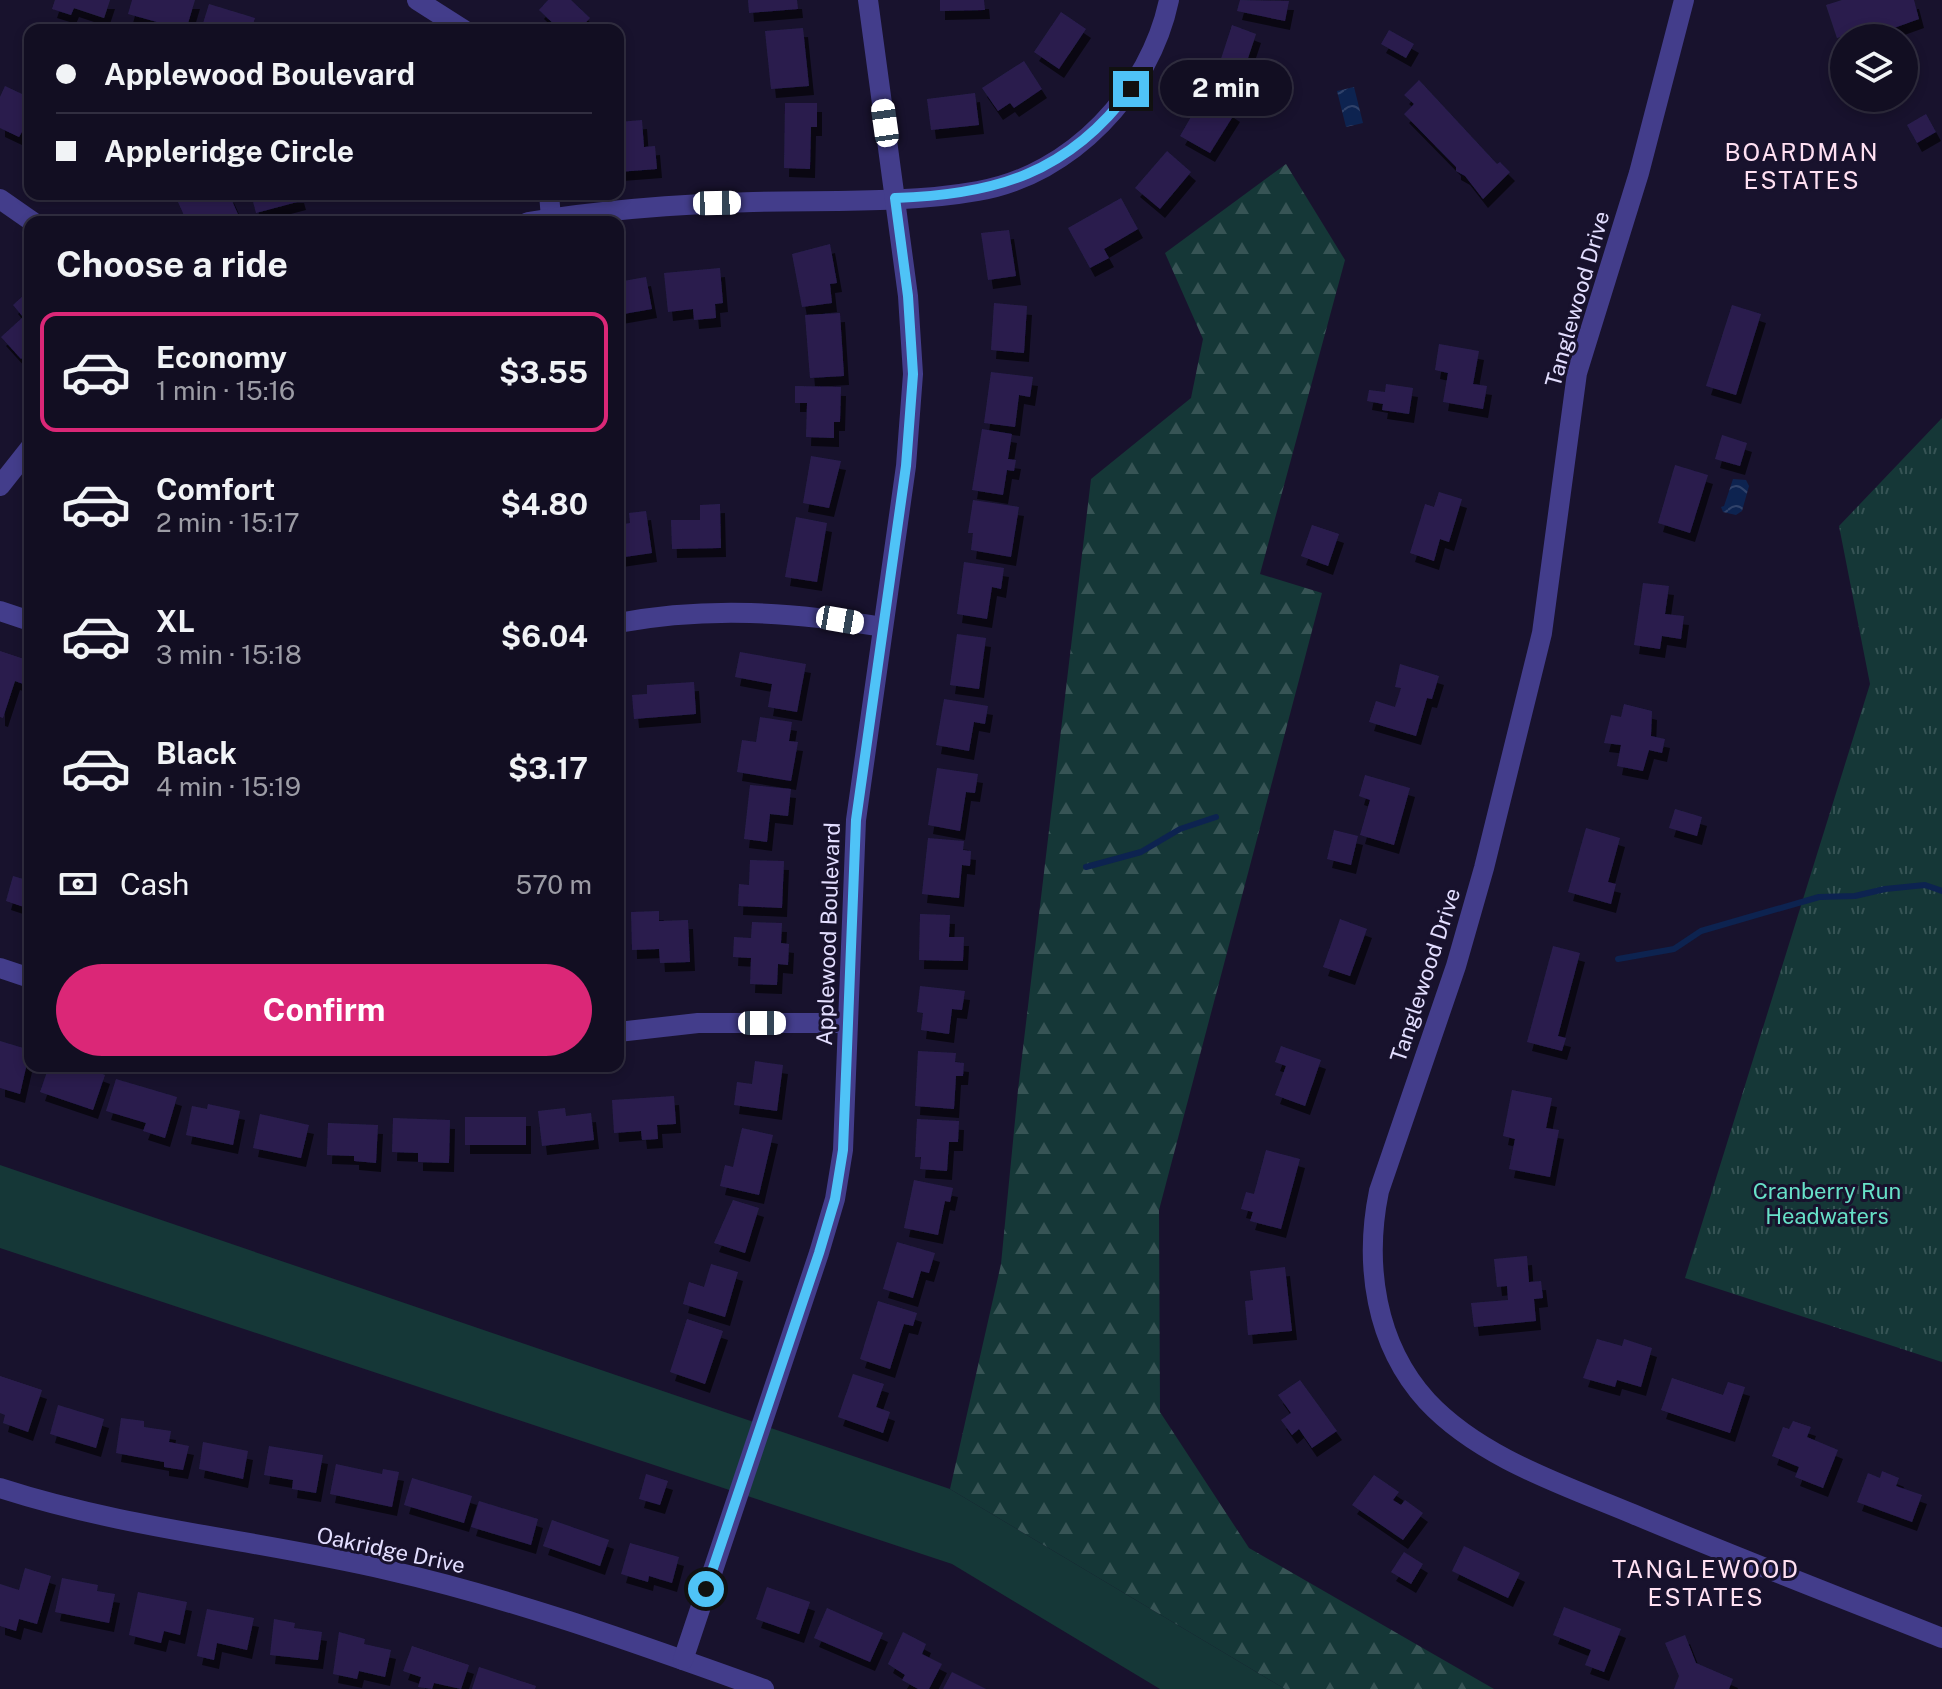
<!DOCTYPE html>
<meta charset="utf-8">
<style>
:root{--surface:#120e22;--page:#1f1c2f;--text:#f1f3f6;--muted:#9c9ca5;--line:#312e40;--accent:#db2777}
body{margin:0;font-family:"Public Sans",sans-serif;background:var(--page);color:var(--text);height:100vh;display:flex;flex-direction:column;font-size:30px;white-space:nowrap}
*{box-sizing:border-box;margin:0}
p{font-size:26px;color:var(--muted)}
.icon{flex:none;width:44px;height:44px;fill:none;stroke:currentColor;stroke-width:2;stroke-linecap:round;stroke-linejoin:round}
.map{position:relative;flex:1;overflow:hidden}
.side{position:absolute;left:24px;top:216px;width:600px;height:856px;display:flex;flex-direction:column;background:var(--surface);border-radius:16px;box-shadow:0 4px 12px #0003,0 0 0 2px var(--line)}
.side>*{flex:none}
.top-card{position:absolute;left:24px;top:24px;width:600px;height:176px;border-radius:16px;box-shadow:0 4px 12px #0003,0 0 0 2px var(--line);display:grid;align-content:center;height:176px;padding:0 32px;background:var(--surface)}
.controls{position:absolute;left:1830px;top:24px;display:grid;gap:16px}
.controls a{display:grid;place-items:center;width:88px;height:88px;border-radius:50%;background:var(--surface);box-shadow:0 4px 12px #0003,0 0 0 2px var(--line);font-size:40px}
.end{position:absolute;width:36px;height:36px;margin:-18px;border:10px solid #4fc3f7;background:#111;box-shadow:0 0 0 4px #111}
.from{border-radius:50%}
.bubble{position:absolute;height:56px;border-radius:28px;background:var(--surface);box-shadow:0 4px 12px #0003,0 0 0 2px var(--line);font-size:26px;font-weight:700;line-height:56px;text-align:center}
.car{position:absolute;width:24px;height:48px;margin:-24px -12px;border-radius:10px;box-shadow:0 0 6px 2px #0007;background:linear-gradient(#fff 24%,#345 0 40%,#fff 0 76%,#345 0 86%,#fff 0)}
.top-card b{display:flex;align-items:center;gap:28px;height:76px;font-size:30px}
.top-card b+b{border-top:2px solid var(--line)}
.top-card i{width:20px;height:20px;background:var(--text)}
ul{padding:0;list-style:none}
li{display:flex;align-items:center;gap:24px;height:120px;margin:0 16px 12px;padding:0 16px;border:4px solid transparent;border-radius:16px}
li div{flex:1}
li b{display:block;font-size:30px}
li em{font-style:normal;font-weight:700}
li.current{border-color:var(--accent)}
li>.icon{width:72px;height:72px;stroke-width:1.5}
h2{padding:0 32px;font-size:36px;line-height:96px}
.pay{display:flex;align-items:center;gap:20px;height:88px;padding:0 32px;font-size:30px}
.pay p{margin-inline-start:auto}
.cta{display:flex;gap:16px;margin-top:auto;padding:16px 32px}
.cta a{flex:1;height:92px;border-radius:48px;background:var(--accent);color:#fff;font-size:32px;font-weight:700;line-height:92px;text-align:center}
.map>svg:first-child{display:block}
.grass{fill:#153737}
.forest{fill:url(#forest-firs)}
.park{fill:url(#park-tufts)}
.water{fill:url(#water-waves)}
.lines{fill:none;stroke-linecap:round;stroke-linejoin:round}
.stream{stroke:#0d2350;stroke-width:6}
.building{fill:#291e4e;filter:url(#shadow)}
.minor{stroke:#433d8b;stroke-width:20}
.route{stroke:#4fc3f7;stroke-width:10}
.labels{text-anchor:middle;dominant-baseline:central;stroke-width:6;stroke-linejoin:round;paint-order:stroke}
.street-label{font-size:22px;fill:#e3deff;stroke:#18122d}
.park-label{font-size:22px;fill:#67e1c8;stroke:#18122d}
.neighbourhood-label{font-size:24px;letter-spacing:2px;fill:#ffe0f2;stroke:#18122d}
</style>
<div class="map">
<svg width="1942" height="1689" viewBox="0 0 1942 1689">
<defs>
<pattern id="forest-firs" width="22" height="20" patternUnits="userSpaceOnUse" patternTransform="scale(2)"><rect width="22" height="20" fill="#153737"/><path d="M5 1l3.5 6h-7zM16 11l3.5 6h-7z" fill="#375455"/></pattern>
<pattern id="park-tufts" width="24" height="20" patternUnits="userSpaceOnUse" patternTransform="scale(2)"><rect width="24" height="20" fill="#153737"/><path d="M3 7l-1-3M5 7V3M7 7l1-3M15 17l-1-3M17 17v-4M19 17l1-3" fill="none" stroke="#375455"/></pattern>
<pattern id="water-waves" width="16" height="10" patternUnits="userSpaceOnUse" patternTransform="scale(2)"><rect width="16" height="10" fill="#0d2350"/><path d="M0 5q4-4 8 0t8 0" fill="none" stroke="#30426a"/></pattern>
<filter id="shadow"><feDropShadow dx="5" dy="9" stdDeviation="0" flood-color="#0009"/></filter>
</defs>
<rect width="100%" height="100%" fill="#18122d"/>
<polygon class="grass" points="0,1165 950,1489 1285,1689 1160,1689 952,1564 0,1248"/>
<polygon class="forest" points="1286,164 1345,260 1260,574 1322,593 1159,1210 1160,1412 1249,1548 1494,1689 1285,1689 950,1489 1001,1264 1018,1090 1091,479 1191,398 1203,339 1165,253"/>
<polygon class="park" points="1942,418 1942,1362 1685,1278 1870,684 1839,526"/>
<g class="water">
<polygon points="1354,87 1363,123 1346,127 1337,91"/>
<polygon points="1733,479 1746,480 1749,486 1742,511 1736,515 1723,512 1721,507 1724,506"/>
</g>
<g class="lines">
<g class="stream">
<polyline points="1086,867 1141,852 1180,829 1216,817"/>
<polyline points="1618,959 1674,949 1701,931 1819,897 1855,896 1885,889 1925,885 1942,891"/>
</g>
</g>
<g class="building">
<polygon points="55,0 110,0 104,18 74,8 71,15 52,9"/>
<polygon points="132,0 195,0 186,30 128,14"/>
<polygon points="548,0 571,0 590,18 579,30 560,30 539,10"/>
<polygon points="748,0 797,0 798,9 749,13"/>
<polygon points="940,0 984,0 985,10 940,11"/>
<polygon points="1240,0 1289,1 1285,21 1237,11"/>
<polygon points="1842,0 1914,0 1919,19 1894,28 1897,38 1879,38 1874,28 1837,38 1826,5"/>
<polygon points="209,4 255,18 251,30 201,30"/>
<polygon points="1061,12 1086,29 1059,69 1034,52"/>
<polygon points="1232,25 1256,34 1245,67 1257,70 1250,90 1221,81 1228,61 1221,59"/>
<polygon points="803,28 809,86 771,89 765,31"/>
<polygon points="1389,30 1414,44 1406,58 1381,44"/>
<polygon points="1024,61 1042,89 1014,108 1010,103 998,111 982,88"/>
<polygon points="1419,80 1497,164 1500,162 1510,172 1483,199 1465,176 1456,171 1456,167 1404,114 1414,104 1404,95"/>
<polygon points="5,86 22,94 25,87 30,89 30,135 22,132 19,137 0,128 0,97"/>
<polygon points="975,93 979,125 931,130 927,99"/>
<polygon points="1211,97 1235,113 1210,153 1180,136 1195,110 1201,113"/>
<polygon points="785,103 817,103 817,127 811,127 810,169 784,168"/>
<polygon points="1926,114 1936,132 1917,143 1907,125"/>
<polygon points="642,120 644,147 655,146 657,169 618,172 618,122"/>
<polygon points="1167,151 1191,172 1160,209 1135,188"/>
<polygon points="195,194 201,194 204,200 215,194 229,194 241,221 187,222 178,202"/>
<polygon points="251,194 299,194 301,201 256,213"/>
<polygon points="1121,198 1138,229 1104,249 1109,258 1090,268 1068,228"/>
<polygon points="1009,230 1016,276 988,280 981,233"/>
<polygon points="830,244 837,283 830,284 832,303 802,307 792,254"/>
<polygon points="720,268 723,303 715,304 716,318 694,320 693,309 668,312 664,273"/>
<polygon points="646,277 652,309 618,315 618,282"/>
<polygon points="24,295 30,301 30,351 21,359 1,337 23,317 13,305"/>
<polygon points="994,303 1027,306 1024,353 991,350"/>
<polygon points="1732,305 1761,314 1736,395 1706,386"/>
<polygon points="840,313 844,376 810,378 805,315"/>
<polygon points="1439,344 1479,351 1473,384 1487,386 1483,409 1443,402 1448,373 1435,370"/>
<polygon points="991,372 1033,377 1030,397 1019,395 1015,427 984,423"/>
<polygon points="1386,384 1413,388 1409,414 1382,410 1383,404 1367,401 1369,390 1385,392"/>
<polygon points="795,386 841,387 840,422 834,422 834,438 806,437 807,403 795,403"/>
<polygon points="982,429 1012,434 1008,459 1016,460 1014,471 1007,470 1003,495 972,490"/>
<polygon points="1722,435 1747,443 1740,466 1715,459"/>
<polygon points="811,456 841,461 829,508 803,503"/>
<polygon points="1675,465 1708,475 1690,533 1658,523"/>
<polygon points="1439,492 1462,499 1449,542 1440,539 1434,561 1410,553 1425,504 1434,507"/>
<polygon points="973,500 1019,507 1011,557 971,550 973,533 968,533"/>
<polygon points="720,504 721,548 672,549 671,520 700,520 700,505"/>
<polygon points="646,511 652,553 618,558 618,525 630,523 629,513"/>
<polygon points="796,517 827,523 817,582 785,577"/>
<polygon points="1312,525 1339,534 1328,566 1301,556"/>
<polygon points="964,562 1004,568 1001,589 992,587 987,619 957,614"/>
<polygon points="1643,583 1669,586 1665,614 1684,616 1681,639 1662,636 1660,649 1634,645"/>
<polygon points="957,634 986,638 979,689 950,685"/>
<polygon points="0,651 30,661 23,684 15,681 3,718 0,717"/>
<polygon points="740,652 806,664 797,712 768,707 772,684 735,677"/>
<polygon points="1400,664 1439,676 1432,699 1427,698 1416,736 1369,722 1376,701 1395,707 1401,688 1395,687"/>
<polygon points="694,682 696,714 634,719 632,695 647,694 647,685"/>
<polygon points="944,699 988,706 985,724 974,722 969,751 936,745"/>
<polygon points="1624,704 1652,711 1651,736 1665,739 1662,753 1649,750 1643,771 1617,766 1621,745 1604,743 1611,715 1621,717"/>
<polygon points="760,717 792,722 789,741 798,742 791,781 737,772 742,740 756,742"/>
<polygon points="937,768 978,774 975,793 966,792 960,831 928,825"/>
<polygon points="1365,775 1410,788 1394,845 1360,835 1370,800 1359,796"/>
<polygon points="750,785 791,789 788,816 770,814 767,842 744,839"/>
<polygon points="1675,809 1702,817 1697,836 1669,828"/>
<polygon points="1586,828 1620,838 1608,882 1616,884 1611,904 1568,892"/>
<polygon points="1334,830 1358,836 1351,865 1327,859"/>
<polygon points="928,838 964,841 963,850 971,851 970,866 962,865 959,898 922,894"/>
<polygon points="750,860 784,861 782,908 738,906 739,884 749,885"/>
<polygon points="13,876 30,881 30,909 6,901"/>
<polygon points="659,911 659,921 688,920 690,962 660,963 659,949 632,950 631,912"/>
<polygon points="920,914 950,915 949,937 964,937 963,961 919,960"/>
<polygon points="1340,919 1367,929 1350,976 1323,967"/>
<polygon points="752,922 782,923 781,943 789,944 788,965 778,964 777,985 750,984 751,958 733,957 734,937 751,938"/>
<polygon points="1553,946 1580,953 1558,1036 1566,1038 1562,1051 1527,1042"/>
<polygon points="920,986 965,991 962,1010 952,1009 949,1034 921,1030 923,1013 917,1012"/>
<polygon points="0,1041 30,1050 20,1094 0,1088"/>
<polygon points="1281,1046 1321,1060 1305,1106 1275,1095 1286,1066 1275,1062"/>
<polygon points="918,1051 956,1053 955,1062 964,1063 963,1076 956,1076 954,1109 915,1106"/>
<polygon points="755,1061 783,1065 777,1111 734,1105 737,1082 752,1084"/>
<polygon points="49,1066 81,1066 105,1075 93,1110 40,1092"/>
<polygon points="116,1079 177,1097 165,1138 143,1131 146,1123 106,1111"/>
<polygon points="1512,1090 1552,1098 1546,1128 1559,1130 1550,1177 1509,1169 1515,1139 1503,1136"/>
<polygon points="674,1096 676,1124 657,1125 658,1139 642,1140 641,1131 614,1133 612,1100"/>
<polygon points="208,1104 240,1111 233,1145 186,1135 192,1106 207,1109"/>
<polygon points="565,1108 566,1116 591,1113 594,1140 542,1146 538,1111"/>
<polygon points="260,1114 309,1125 301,1158 253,1148"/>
<rect x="465" y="1117" width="61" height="28"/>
<polygon points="393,1118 450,1120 449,1163 418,1162 418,1153 392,1152"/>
<polygon points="917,1119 959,1121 958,1142 949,1142 947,1171 920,1169 921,1157 915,1157"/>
<polygon points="328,1123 378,1125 376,1163 354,1161 354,1156 327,1155"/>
<polygon points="742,1128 773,1135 759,1195 720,1186 725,1165 733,1167"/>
<polygon points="1266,1150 1300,1159 1281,1229 1250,1221 1253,1212 1241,1209 1246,1192 1254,1194"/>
<polygon points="914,1180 953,1188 950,1202 945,1201 938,1235 904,1228"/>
<polygon points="733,1200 759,1208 745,1253 714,1243"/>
<polygon points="897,1242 935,1253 929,1273 921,1271 913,1298 883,1289"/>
<polygon points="1527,1256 1529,1282 1541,1281 1543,1298 1534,1299 1536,1321 1474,1327 1471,1303 1508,1300 1507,1286 1497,1287 1494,1259"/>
<polygon points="711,1264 738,1272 725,1317 683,1304 689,1282 704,1287"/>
<polygon points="1285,1267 1292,1331 1248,1335 1245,1301 1253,1300 1250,1271"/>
<polygon points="878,1301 917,1313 913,1326 904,1324 890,1369 860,1359"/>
<polygon points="687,1319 723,1331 705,1384 670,1372"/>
<polygon points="1597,1339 1622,1346 1624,1339 1652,1348 1641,1387 1617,1380 1615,1387 1583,1378"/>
<polygon points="853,1374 884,1384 876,1407 890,1412 883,1433 838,1417"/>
<polygon points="0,1376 42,1390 28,1432 3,1423 5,1415 0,1413"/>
<polygon points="1672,1378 1723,1395 1728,1382 1745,1387 1730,1433 1661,1410"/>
<polygon points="1300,1380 1337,1431 1312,1448 1299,1429 1292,1435 1281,1420 1291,1413 1278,1395"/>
<polygon points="58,1405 104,1419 96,1448 50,1434"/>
<polygon points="121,1418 144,1421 144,1427 171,1431 169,1442 189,1446 183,1470 164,1467 164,1462 116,1453"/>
<polygon points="1793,1421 1811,1427 1807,1437 1838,1450 1823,1488 1795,1477 1799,1467 1772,1456 1783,1427 1789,1429"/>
<polygon points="203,1442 248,1451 243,1479 199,1469"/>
<polygon points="269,1446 323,1455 316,1493 292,1489 293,1480 264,1475"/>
<polygon points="336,1464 382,1474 383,1469 399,1472 392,1507 330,1494"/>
<polygon points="1882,1471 1899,1478 1896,1486 1922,1495 1912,1522 1857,1502 1868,1473 1880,1478"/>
<polygon points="646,1474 668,1481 660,1505 639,1499"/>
<polygon points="1374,1475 1399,1492 1393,1500 1401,1505 1405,1500 1423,1513 1403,1540 1352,1505"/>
<polygon points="412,1478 472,1496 464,1523 404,1505"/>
<polygon points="479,1501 538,1519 531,1545 471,1527"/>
<polygon points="552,1520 609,1540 600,1566 543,1546"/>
<polygon points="630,1543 679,1557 672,1583 649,1576 648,1582 621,1574"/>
<polygon points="1464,1546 1520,1573 1508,1598 1452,1571"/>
<polygon points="1404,1552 1423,1564 1411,1584 1391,1572"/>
<polygon points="25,1568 51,1576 37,1624 19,1619 16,1631 0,1626 0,1584 19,1590"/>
<polygon points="62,1578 98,1585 97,1591 115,1594 109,1623 55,1612"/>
<polygon points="767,1587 810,1602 799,1634 756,1619"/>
<polygon points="138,1592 187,1602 180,1635 164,1631 161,1643 129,1635"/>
<polygon points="1564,1607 1621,1629 1604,1672 1585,1665 1591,1650 1553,1635"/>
<polygon points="827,1608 883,1633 870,1662 814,1638"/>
<polygon points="207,1609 254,1618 247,1650 217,1643 214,1660 197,1656"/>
<polygon points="274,1619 295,1623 294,1628 322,1632 318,1660 270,1655"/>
<polygon points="339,1632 365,1639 364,1644 391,1650 385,1677 359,1671 357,1679 333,1674"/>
<polygon points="903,1632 926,1644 922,1654 942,1664 929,1689 918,1689 902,1680 905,1675 888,1664"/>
<polygon points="1685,1635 1696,1663 1733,1679 1729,1689 1674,1689 1679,1676 1665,1643"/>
<polygon points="412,1646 469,1665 461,1689 434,1683 432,1689 418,1687 421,1677 403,1671"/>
<polygon points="479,1667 536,1686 535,1689 472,1689"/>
<polygon points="952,1672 986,1689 943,1689"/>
</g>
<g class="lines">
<g class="minor">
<polyline points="417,0 464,30"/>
<path d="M1684,0l-45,173 -62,200 -35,260 -58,235 -28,98 -77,225c-15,73 -4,153 48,210 53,57 137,84 206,113 102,43 206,83 309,124"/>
<polyline points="549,194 551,218"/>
<polyline points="0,199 33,222"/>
<path d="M528,222c75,-12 149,-18 225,-20 74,-2 152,2 225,-11 94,-16 172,-100 191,-191"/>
<polyline points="0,486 30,448"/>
<polyline points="0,611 30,621"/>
<path d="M618,623c90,-17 175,-11 265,4"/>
<polyline points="0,968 30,978"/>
<polyline points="618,1032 698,1023 847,1023"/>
<path d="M0,1488c127,41 258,52 387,82 128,29 254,75 377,119"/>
<polyline points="683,1660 819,1253 835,1199 843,1150 856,820 906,466 913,374 908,296 868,0"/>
</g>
</g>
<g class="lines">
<path class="route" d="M706,1589l113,-336 16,-54 8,-49 13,-330 50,-354 7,-92 -5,-78 -13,-98c100,-3 174,-25 236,-109"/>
</g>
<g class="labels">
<g class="street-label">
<text transform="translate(1577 299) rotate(-74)">Tanglewood Drive</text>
<text transform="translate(828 934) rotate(-88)">Applewood Boulevard</text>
<text transform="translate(1425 975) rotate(-72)">Tanglewood Drive</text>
<text transform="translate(391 1550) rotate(12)">Oakridge Drive</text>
</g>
<g class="park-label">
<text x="1827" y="1191">Cranberry Run<tspan x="1827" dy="25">Headwaters</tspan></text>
</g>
<g class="neighbourhood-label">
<text x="1802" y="152">BOARDMAN<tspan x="1802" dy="28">ESTATES</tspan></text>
<text x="1706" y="1569">TANGLEWOOD<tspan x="1706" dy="28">ESTATES</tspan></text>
</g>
</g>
</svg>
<div class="controls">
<a><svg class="icon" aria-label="layers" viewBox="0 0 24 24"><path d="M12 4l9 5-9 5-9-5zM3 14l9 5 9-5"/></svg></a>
</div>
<i class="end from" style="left:706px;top:1589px"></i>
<i class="end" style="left:1131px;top:89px"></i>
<div class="bubble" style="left:1160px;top:60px;width:132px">2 min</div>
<i class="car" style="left:885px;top:123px;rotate:352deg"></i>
<i class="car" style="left:717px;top:203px;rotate:89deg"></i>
<i class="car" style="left:840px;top:620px;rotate:100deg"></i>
<i class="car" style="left:762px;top:1023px;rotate:90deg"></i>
<div class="top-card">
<b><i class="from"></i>Applewood Boulevard</b>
<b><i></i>Appleridge Circle</b>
</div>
<section class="side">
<h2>Choose a ride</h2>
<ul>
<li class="current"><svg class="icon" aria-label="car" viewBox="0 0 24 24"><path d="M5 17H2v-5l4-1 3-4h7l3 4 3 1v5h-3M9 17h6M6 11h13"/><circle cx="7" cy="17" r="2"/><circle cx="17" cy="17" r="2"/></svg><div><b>Economy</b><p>1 min · 15:16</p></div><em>$3.55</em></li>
<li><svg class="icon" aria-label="car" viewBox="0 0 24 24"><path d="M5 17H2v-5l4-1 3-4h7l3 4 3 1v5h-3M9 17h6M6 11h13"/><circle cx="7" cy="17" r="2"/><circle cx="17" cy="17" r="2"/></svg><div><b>Comfort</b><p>2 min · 15:17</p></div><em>$4.80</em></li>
<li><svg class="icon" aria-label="car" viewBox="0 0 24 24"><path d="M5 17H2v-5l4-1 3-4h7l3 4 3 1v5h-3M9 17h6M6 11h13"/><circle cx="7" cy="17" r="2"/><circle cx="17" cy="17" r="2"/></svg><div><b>XL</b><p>3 min · 15:18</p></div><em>$6.04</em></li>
<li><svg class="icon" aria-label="car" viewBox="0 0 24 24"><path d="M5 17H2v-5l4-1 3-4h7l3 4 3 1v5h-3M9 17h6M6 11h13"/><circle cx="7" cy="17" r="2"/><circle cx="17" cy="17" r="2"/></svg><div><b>Black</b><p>4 min · 15:19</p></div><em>$3.17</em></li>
</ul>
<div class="pay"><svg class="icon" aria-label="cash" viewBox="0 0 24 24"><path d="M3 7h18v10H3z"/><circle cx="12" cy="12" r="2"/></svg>Cash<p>570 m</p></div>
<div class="cta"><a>Confirm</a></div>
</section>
</div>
